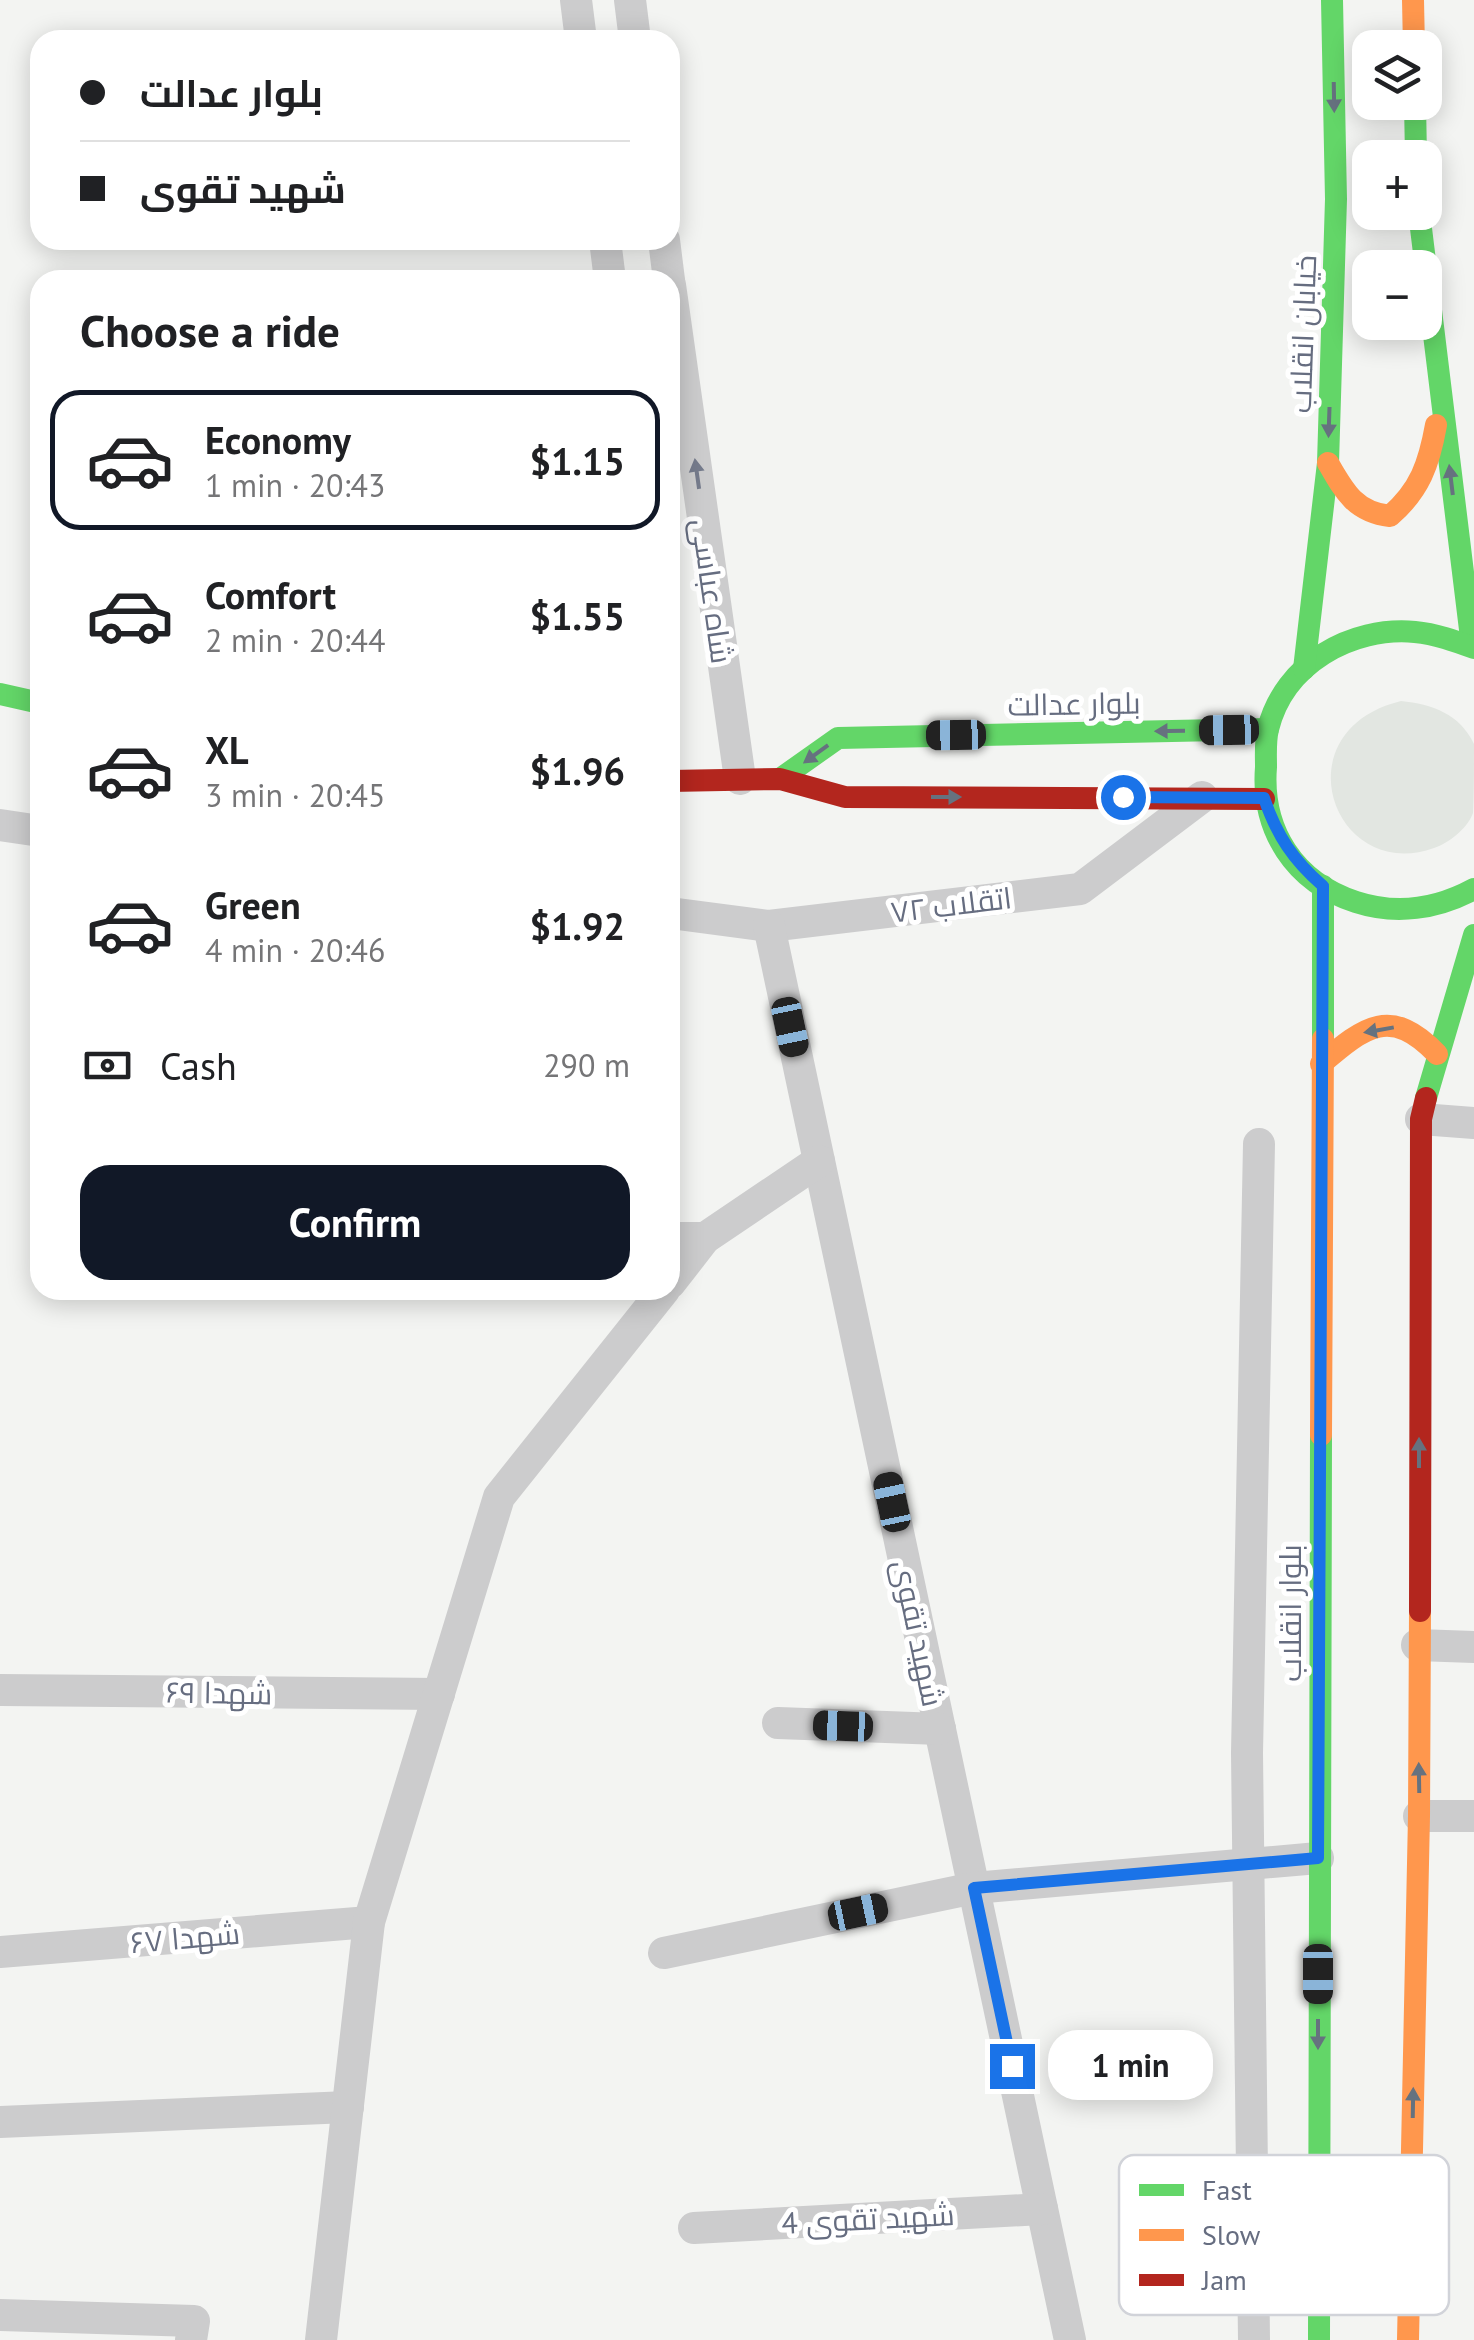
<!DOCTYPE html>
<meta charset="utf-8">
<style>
:root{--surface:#fff;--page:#f2f2f2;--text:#202124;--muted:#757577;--line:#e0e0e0;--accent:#111827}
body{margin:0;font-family:"PT Sans",Cairo,sans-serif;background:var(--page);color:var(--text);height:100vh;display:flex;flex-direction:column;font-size:38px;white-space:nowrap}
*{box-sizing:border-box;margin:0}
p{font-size:32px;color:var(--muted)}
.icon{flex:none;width:55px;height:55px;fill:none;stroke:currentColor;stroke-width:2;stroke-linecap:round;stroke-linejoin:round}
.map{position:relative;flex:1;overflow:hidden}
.drawer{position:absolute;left:30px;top:270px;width:650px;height:1030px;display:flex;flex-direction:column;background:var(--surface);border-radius:30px;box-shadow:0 5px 25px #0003}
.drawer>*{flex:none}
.hud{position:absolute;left:30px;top:30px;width:650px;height:220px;border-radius:30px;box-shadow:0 5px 25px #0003;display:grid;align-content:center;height:220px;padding:0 50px;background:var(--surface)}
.buttons{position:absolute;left:1352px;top:30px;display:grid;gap:20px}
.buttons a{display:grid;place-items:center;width:90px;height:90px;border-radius:20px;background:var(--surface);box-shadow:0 5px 25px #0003;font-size:50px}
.end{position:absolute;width:45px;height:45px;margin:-22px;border:12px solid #1a73e8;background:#fff;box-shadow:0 0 0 5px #fff}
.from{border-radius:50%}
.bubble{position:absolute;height:70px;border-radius:30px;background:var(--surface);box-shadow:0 5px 25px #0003;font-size:32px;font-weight:800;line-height:70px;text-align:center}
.car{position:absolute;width:30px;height:60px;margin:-30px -15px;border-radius:12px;box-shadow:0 0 8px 2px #0007;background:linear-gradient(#222 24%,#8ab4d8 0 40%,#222 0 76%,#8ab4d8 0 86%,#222 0)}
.hud b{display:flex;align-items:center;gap:35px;height:95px;font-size:38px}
.hud b+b{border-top:2px solid var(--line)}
.hud i{width:25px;height:25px;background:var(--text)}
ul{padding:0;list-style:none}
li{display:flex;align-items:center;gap:30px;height:140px;margin:0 20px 15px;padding:0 30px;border:5px solid transparent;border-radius:30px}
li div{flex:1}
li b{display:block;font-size:38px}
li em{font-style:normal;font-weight:800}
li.on{border-color:var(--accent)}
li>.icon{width:90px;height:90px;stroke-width:1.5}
h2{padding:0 50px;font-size:45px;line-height:120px}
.pay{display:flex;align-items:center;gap:25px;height:110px;padding:0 50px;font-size:38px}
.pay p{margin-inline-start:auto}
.action{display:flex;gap:20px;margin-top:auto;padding:20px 50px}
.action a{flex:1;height:115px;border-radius:30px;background:var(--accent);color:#fff;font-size:40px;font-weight:800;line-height:115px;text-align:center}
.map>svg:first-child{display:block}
.green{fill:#e2e6e1}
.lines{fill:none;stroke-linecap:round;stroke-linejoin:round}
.street{stroke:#cccccd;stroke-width:32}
.fast{stroke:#63d668;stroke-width:22}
.slow{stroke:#ff974d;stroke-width:22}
.jam{stroke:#b3261e;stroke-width:22}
.oneway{fill:#66727f}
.oneway2{fill:#757b8c}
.route{stroke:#1a73e8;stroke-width:12}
.labels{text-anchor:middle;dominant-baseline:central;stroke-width:10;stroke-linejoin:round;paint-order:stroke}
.street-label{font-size:30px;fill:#666d80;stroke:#fff}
.key{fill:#fff;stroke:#d1d3d9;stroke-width:2.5}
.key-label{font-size:28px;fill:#666d80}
</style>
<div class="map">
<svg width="1474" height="2340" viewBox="0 0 1474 2340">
<rect width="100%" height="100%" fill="#f3f4f2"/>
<path class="green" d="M1401,701c31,3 59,13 73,43 0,17 0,54 -1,69 -5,15 -24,30 -39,35 -101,36 -155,-117 -33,-147z"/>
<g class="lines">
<g class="street">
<polyline points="576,0 581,40"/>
<polyline points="630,0 635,40"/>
<polyline points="605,240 610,280"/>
<polyline points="664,240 669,280"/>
<polyline points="670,285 740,779"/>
<polyline points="0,825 40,831"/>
<polyline points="670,913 769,926 1080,889 1202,797"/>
<polyline points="769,926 1070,2340"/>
<polyline points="1421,1119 1474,1123"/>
<polyline points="670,1238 705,1238"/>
<polyline points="670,1283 705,1238 819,1161"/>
<polyline points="1417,1645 1474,1647"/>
<polyline points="0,1690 439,1694"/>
<polyline points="778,1723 940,1729"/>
<polyline points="1419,1816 1474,1816"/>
<polyline points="0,1952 369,1922"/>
<polyline points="664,1953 974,1888 1318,1858"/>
<polyline points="0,2122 348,2107"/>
<polyline points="694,2228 1042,2209"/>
<polyline points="0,2315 194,2321 191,2340"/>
<polyline points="321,2340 369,1922 499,1497 664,1290"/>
<polyline points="1254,2340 1247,1753 1259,1144"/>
</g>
<g class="fast">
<polyline points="1415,102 1416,158"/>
<polyline points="1419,212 1472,646"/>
<path d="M1474,648c-19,-7 -38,-14 -59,-16 -64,-6 -131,32 -147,97 -3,12 -2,25 -2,38 -5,63 28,115 90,135 40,13 81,7 118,-13"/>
<polyline points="1304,669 1328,463 1336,199 1332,0"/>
<polyline points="0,694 40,703"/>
<polyline points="780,779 838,738 1268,729"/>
<polyline points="1323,1039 1323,886"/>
<polyline points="1426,1098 1474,935"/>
<polyline points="1319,2340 1321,1435"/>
</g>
<g class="slow">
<polyline points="1413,0 1414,48"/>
<path d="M1328,463c16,28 27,49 62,53 30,-26 39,-52 46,-91"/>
<path d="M1321,1064c44,-38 70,-58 116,-10"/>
<polyline points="1321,1435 1323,1039"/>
<polyline points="1408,2340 1419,1816 1420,1611"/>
</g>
<g class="jam">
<polyline points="670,781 780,779 845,797 1264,799"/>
<polyline points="1420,1611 1421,1119 1426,1098"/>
</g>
</g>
<defs><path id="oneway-solid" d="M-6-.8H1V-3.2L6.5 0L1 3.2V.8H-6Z" transform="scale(2.5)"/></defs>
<g class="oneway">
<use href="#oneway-solid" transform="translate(1334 97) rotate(89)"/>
<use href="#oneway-solid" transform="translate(1329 422) rotate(92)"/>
<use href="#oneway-solid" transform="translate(1451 480) rotate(-97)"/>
<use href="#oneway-solid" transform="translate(1170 731) rotate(179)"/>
<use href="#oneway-solid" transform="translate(816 754) rotate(144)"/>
<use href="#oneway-solid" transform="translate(946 797)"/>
<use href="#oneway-solid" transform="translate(1379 1030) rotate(170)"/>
<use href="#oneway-solid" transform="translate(1419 1453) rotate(-90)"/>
<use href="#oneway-solid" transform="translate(1419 1778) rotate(-91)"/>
<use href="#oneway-solid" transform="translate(1318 2034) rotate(90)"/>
<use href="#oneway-solid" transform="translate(1413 2103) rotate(-89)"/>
</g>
<use class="oneway2" href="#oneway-solid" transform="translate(697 474) rotate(-98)"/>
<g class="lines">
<path class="route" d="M1012,2066l-38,-178 344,-30 5,-972c-30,-26 -46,-50 -59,-88l-141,-1"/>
</g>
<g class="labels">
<g class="street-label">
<text transform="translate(1302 334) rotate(-88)">خیابان انقلاب</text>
<text transform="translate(713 591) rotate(82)">شاه عباسی</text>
<text transform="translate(1074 703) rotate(-1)">بلوار عدالت</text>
<text transform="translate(951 904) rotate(-7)">اتقلاب ۷۲</text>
<text transform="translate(1289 1613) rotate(-90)">بلوار انقلاب</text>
<text transform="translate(919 1633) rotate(78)">شهید تقوی</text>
<text transform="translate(219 1692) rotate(1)">شهدا ۶۹</text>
<text transform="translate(185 1937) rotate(-5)">شهدا ۶۷</text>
<text transform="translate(868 2218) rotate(-3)">شهید تقوی 4</text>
</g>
</g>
<rect x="1119" y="2155" width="330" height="160" rx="15" class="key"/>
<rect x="1139" y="2184" width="45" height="12" fill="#63d668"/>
<rect x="1139" y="2229" width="45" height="12" fill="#ff974d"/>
<rect x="1139" y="2274" width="45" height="12" fill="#b3261e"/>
<g class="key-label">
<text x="1202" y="2200">Fast</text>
<text x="1202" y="2245">Slow</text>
<text x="1202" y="2290">Jam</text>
</g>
</svg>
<div class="buttons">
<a><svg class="icon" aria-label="layers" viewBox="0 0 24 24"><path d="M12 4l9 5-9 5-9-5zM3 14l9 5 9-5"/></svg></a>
<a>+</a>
<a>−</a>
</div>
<i class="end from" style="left:1123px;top:797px"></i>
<i class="end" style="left:1012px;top:2066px"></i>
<div class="bubble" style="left:1048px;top:2030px;width:165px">1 min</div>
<i class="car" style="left:1229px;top:730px;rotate:269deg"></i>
<i class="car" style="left:956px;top:735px;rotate:269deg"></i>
<i class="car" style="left:790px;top:1027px;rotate:168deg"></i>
<i class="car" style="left:892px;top:1502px;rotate:348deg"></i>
<i class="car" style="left:843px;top:1726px;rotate:272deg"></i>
<i class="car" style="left:858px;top:1912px;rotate:78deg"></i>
<i class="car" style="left:1318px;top:1974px;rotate:180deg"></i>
<div class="hud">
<b><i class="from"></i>بلوار عدالت</b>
<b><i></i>شهید تقوی</b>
</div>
<section class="drawer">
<h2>Choose a ride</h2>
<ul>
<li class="on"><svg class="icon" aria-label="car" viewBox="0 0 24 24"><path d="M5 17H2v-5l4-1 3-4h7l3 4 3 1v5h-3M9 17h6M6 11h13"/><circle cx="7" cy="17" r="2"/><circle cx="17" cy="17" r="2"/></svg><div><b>Economy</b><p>1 min · 20:43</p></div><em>$1.15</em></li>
<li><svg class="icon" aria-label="car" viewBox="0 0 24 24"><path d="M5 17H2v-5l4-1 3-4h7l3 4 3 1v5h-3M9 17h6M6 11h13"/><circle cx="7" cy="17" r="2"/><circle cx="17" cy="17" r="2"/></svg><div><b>Comfort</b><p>2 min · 20:44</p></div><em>$1.55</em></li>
<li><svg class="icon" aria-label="car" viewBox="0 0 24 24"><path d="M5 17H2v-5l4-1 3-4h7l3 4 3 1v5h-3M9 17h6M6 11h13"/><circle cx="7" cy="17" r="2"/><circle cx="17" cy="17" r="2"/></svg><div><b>XL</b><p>3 min · 20:45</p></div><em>$1.96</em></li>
<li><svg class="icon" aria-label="car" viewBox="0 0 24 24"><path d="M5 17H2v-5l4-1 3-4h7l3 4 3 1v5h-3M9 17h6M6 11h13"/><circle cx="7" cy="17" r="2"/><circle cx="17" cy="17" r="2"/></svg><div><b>Green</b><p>4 min · 20:46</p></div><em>$1.92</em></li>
</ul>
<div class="pay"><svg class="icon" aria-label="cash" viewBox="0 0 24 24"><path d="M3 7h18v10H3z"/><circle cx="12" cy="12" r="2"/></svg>Cash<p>290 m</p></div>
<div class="action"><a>Confirm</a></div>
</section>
</div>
